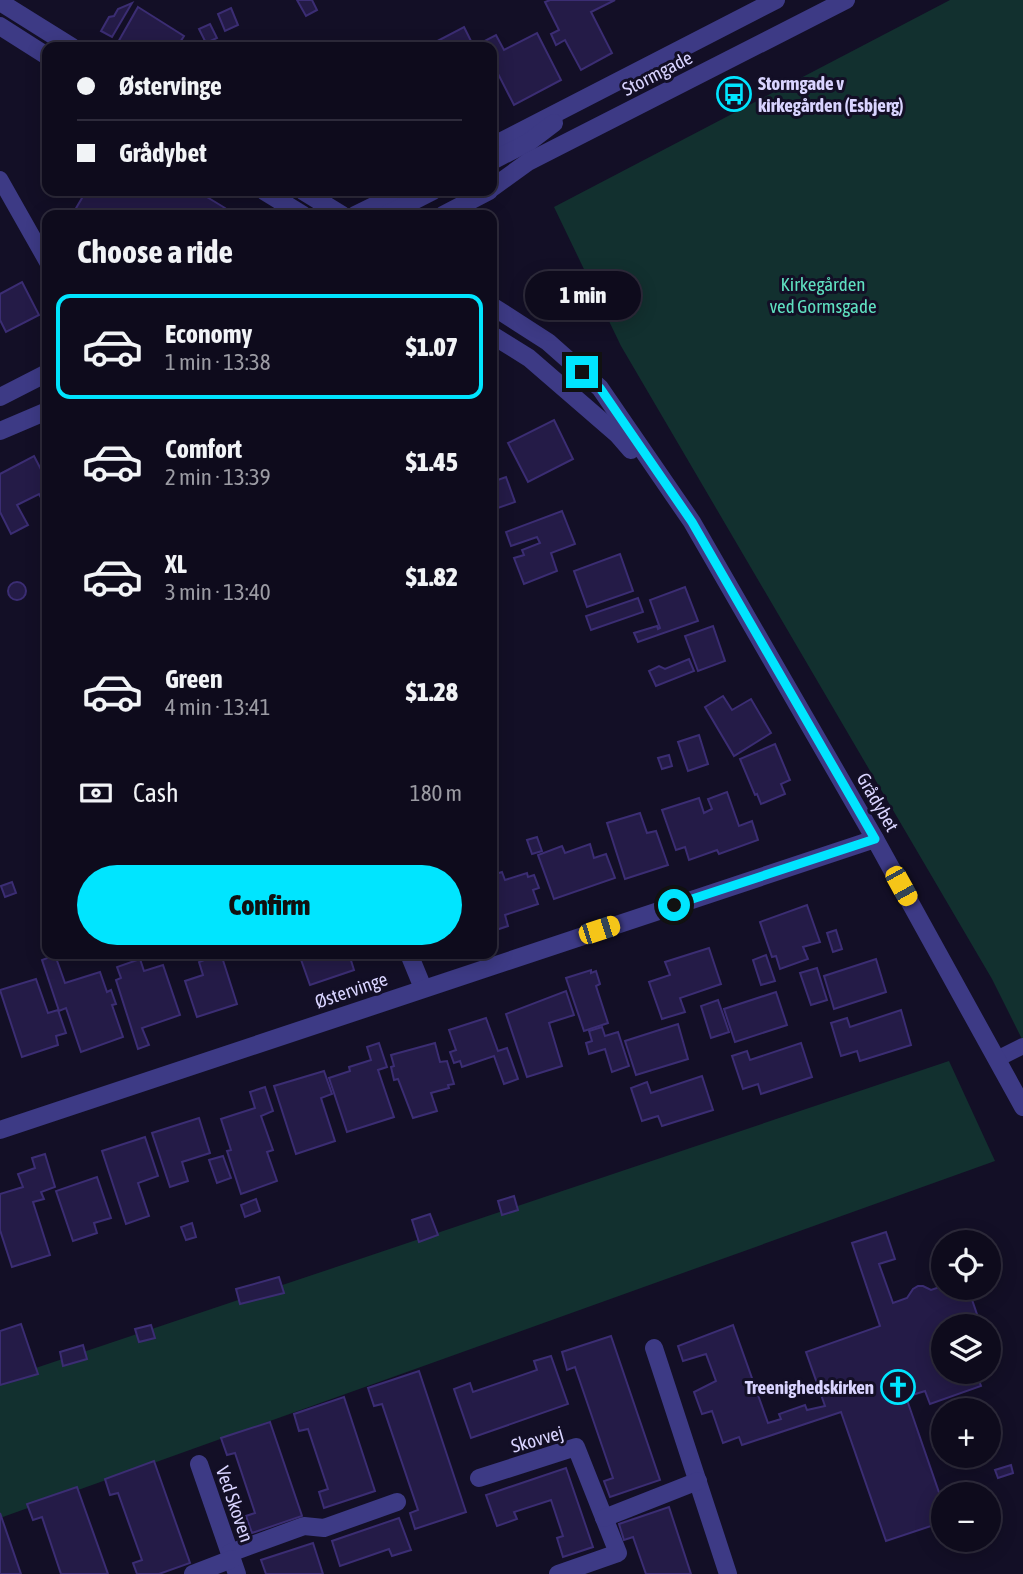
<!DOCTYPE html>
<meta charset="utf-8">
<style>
:root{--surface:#0e0b1c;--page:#171425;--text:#f1f3f6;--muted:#9b9ba3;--line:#2e2b3b;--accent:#00e5ff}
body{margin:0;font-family:"Asap Condensed",sans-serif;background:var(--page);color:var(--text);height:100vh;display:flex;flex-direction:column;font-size:26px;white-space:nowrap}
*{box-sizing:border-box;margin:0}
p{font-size:23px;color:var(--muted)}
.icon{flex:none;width:38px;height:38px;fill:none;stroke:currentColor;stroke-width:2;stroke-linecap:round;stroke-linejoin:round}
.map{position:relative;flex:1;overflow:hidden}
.details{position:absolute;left:42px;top:210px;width:455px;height:749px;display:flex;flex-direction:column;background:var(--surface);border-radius:14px;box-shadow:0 4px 18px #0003,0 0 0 2px var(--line)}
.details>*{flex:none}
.hud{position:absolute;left:42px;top:42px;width:455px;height:154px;border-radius:14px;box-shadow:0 4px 18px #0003,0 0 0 2px var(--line);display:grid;align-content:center;height:154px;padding:0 35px;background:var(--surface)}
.controls{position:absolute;left:931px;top:1230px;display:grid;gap:14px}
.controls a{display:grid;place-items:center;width:70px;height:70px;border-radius:50%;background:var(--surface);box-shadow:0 4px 18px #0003,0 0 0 2px var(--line);font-size:35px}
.end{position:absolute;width:32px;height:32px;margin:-16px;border:9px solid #00e5ff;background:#111;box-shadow:0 0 0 4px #111}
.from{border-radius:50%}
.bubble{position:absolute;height:49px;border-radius:24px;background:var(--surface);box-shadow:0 4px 18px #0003,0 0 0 2px var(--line);font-size:23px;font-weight:800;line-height:49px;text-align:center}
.car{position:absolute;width:21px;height:42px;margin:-21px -10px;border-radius:9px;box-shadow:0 0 5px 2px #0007;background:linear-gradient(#f5c518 24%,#345 0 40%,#f5c518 0 76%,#345 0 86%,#f5c518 0)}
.hud b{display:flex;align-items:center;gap:24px;height:66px;font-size:26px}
.hud b+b{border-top:2px solid var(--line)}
.hud i{width:18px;height:18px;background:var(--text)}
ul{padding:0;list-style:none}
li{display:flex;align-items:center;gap:21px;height:105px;margin:0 14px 10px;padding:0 21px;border:4px solid transparent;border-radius:14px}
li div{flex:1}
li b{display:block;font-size:26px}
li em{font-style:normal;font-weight:800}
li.selected{border-color:var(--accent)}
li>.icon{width:63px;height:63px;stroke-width:1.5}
h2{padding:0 35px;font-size:32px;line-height:84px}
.pay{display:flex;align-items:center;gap:18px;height:77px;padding:0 35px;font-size:26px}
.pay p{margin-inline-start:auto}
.action{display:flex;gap:14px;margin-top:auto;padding:14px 35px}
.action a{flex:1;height:80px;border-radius:42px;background:var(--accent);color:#111;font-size:28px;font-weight:800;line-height:80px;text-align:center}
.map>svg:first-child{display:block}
.green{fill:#12302f}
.building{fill:#241b47;stroke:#3b2d73;stroke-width:2}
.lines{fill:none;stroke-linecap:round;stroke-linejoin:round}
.service{stroke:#3d3a85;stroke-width:16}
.minor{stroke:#3d3a85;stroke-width:18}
.tertiary{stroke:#3d3a85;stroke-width:18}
.route{stroke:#00e5ff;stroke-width:9}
.labels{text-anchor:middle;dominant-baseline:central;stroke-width:6;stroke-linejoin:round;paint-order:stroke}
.street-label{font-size:19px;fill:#d9d4ff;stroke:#130f26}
.poi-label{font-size:19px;font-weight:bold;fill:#d9d4ff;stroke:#130f26;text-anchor:start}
.park-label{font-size:19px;fill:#5fe0c0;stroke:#130f26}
</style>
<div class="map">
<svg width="1023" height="1574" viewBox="0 0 1023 1574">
<rect width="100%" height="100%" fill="#130f26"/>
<g class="green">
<polygon points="950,0 1023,0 1023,1041 992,979 621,346 554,207"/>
<polygon points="949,1061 995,1161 0,1518 0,1380"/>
</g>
<g class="building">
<polygon points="297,0 312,0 317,10 306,16"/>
<polygon points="550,0 615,0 591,12 612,53 581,70 565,40 556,45 551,34 559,30 545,2"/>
<polygon points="132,3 112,37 101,31 109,17 114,16 118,9"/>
<polygon points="138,7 184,36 177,47 122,47 117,44"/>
<polygon points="231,8 238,25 225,31 218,14"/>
<polygon points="210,24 217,38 206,43 199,29"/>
<polygon points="464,27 474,47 426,47"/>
<polygon points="537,33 561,80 514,105 492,62 492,47 475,46 496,35 504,50"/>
<polygon points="71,191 197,191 225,208 221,215 72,215 82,198"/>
<polygon points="22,282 39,315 6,332 0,320 0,294"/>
<polygon points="554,420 573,459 528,482 508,443"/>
<polygon points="34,456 47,481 47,509 39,494 17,505 28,525 11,534 0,512 0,474"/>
<polygon points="506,477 515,502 492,510 492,482"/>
<polygon points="562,511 575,544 551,553 557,571 524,584 514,558 524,555 522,550 540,543 537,537 511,546 506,532"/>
<polygon points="620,554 633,591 587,607 574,571"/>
<circle cx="17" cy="591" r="9"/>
<polygon points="685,587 698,621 638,642 634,633 657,626 658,629 660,628 650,600"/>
<polygon points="638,598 643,612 591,630 586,616"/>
<polygon points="713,626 725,661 698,671 685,636"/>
<polygon points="689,659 694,671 656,686 649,671 659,666 665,669"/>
<polygon points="723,696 732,710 751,699 771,733 734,756 705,707"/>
<polygon points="699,735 708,764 688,771 678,742"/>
<polygon points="775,744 790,780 781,784 785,794 761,804 757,794 755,795 740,759"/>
<polygon points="669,755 672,766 662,769 658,758"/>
<polygon points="727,792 739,826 752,821 758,840 719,854 717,850 689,860 685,847 676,850 662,810 699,798 704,813 712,809 708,799"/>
<polygon points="640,813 647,833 656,831 668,865 625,879 607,823"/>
<polygon points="537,837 542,851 532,854 527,840"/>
<polygon points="590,844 594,858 606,854 615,878 554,899 538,855 562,846 565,853"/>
<polygon points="502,872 505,880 527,873 528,877 534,875 539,888 533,890 538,904 505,915 508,926 493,931 492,875"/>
<polygon points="12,882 16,893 5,897 1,886"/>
<polygon points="807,905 820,942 803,947 808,959 780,969 776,956 772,957 760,922"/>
<polygon points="836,930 842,949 833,952 827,933"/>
<polygon points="709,948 721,984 680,998 685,1012 662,1019 649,982 670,975 665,962"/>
<polygon points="221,954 237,1004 197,1017 185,981 203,975 199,962"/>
<polygon points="299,954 349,954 354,970 310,985"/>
<polygon points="55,955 65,983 100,972 107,992 111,990 116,1004 112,1005 123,1037 81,1052 66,1008 59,1011 42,960"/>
<polygon points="766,955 775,981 761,985 753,960"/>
<polygon points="140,959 144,971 163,965 180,1015 142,1028 149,1045 138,1049 116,980 121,978 117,967"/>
<polygon points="876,959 886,992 834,1009 824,976"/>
<polygon points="817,968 827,1000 811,1005 800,973"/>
<polygon points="591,970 591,973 596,971 600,984 596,986 608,1023 584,1031 566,978"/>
<polygon points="36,979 48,1013 58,1010 66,1033 56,1036 58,1045 22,1057 0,990"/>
<polygon points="566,991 574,1015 549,1023 562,1066 527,1077 506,1014"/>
<polygon points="776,992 787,1025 735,1042 724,1009"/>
<polygon points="718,1000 729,1032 711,1038 701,1006"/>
<polygon points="901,1010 911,1045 860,1061 857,1051 841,1056 831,1023 847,1018 850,1027"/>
<polygon points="486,1018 498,1051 507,1048 518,1079 504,1084 494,1056 462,1067 460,1061 454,1063 450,1052 456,1050 449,1030"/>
<polygon points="678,1024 688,1059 636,1075 625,1041"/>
<polygon points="602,1027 605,1036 618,1032 629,1066 612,1072 605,1049 589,1054 586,1043 592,1041 589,1031"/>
<polygon points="379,1043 387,1067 378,1070 394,1117 347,1132 329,1078 350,1071 349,1067 371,1060 367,1047"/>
<polygon points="435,1043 440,1062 447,1061 454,1084 448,1085 449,1088 431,1093 437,1111 413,1118 398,1079 394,1080 391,1067 394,1066 391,1055"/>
<polygon points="801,1043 812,1077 761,1094 758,1084 743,1089 732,1056 747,1051 750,1060"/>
<polygon points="324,1071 332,1094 321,1098 335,1141 296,1154 274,1086"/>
<polygon points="702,1076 713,1110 662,1126 658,1116 642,1121 631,1088 647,1082 651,1093"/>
<polygon points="265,1087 273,1111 261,1116 273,1150 267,1152 277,1181 241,1194 227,1151 231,1150 221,1119 255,1108 250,1092"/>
<polygon points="199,1118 210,1153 182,1162 188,1181 170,1187 152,1133"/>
<polygon points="145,1137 158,1176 138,1183 149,1216 126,1224 102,1151"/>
<polygon points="45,1154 55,1187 41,1192 44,1199 33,1202 50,1255 12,1267 0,1230 0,1194 23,1187 18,1174 35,1168 32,1158"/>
<polygon points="223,1156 231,1178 217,1183 209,1160"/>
<polygon points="97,1177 111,1218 94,1223 97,1233 73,1241 56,1191"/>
<polygon points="514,1196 518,1210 502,1215 498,1201"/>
<polygon points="256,1199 260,1211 245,1217 241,1205"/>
<polygon points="430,1214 438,1235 419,1242 412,1220"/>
<polygon points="192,1223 196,1237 186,1240 181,1227"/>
<polygon points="886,1232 895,1259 879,1264 893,1303 907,1298 913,1289 918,1286 923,1286 931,1290 943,1286 943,1288 968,1288 981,1326 943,1326 943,1372 980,1372 976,1373 981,1386 930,1404 925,1391 906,1397 943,1504 943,1522 886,1541 841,1412 742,1445 739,1437 723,1443 712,1411 702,1414 694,1392 716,1381 706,1354 683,1361 678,1346 733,1325 768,1423 781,1419 779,1414 805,1405 807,1410 825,1406 806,1352 880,1326 852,1243"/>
<polygon points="279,1277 284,1293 240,1304 236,1289"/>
<polygon points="21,1324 38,1374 0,1385 0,1331"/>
<polygon points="151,1325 155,1338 139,1342 135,1329"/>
<polygon points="611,1336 660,1480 610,1497 604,1481 613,1478 575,1367 567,1370 562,1352"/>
<polygon points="83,1345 87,1359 63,1366 60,1352"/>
<polygon points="551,1356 568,1404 471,1438 454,1389 470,1383 473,1392 537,1370 534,1361"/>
<polygon points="419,1371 466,1512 415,1529 410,1513 418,1510 382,1404 374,1406 368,1388"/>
<polygon points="344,1397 375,1491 324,1508 319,1492 328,1489 308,1429 299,1431 294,1414"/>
<polygon points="270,1422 302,1516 252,1533 246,1516 255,1513 235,1453 227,1455 221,1438"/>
<polygon points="154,1461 190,1563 159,1574 137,1574 133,1563 142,1560 118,1493 110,1495 105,1479"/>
<polygon points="1011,1465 1013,1473 998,1478 995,1470"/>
<polygon points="566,1468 593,1547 563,1557 557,1538 563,1536 551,1500 514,1512 517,1519 497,1526 486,1495"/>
<polygon points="77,1487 108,1574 61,1574 42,1517 33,1520 27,1504"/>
<polygon points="669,1507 691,1574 646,1574 633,1537 624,1540 619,1524"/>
<polygon points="0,1513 21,1574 0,1574"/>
<polygon points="399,1518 411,1550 392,1556 389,1549 340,1566 332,1541"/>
<polygon points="313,1543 323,1574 266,1574 261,1560"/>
</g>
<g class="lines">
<g class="service">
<polyline points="0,179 47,262"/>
<polyline points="997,1059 1023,1046"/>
</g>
<g class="minor">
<polyline points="409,954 423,988"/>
<polyline points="0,1130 875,839"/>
<polyline points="654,1348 728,1574"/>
<polyline points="199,1464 237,1574"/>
<polyline points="479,1478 576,1447 618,1553 558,1574"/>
<polyline points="604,1518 698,1481"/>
<polyline points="230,1553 304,1526 324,1528 397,1502"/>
<polyline points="193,1574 232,1559"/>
</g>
<g class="tertiary">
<polyline points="0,2 72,47"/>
<polyline points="0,26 47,56"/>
<polyline points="492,146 776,0"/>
<polyline points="492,161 529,142 554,123"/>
<polyline points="492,188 528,162 846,0"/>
<polyline points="264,191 303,215"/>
<polyline points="303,191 342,215"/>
<polyline points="355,215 404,191"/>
<polyline points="386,215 433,191"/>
<polyline points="443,215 489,191"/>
<polyline points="492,306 548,342 600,388 692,522 875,839 1023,1107"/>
<polyline points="492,335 529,358 618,435 631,450"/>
<polyline points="0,397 47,373"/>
<polyline points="0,431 47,411"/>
</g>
</g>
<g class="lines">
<polyline class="route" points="582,372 600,388 692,522 875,839 674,905"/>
</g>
<defs>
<g id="bus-ring" transform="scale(1.75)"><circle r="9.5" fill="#130f26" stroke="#00e5ff" stroke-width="1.5"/><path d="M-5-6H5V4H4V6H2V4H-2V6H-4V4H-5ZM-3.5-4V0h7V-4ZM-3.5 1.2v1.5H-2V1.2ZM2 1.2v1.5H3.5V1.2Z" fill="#00e5ff"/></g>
<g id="church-ring" transform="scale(1.75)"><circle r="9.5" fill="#130f26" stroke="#00e5ff" stroke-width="1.5"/><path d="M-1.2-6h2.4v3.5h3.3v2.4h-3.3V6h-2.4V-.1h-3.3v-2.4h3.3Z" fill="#00e5ff"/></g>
</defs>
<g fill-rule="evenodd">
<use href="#bus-ring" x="734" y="94"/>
<use href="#church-ring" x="898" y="1387"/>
</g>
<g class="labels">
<g class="street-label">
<text transform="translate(657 73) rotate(-27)">Stormgade</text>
<text transform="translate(878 802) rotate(60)">Grådybet</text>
<text transform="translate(351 990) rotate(-19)">Østervinge</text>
<text transform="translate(537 1439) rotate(-16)">Skovvej</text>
<text transform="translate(235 1504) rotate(71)">Ved Skoven</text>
</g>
<g class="poi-label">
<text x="758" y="83">Stormgade v<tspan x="758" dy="22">kirkegården (Esbjerg)</tspan></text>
<text x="874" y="1387" text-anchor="end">Treenighedskirken</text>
</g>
<g class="park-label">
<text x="823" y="284">Kirkegården<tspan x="823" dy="22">ved Gormsgade</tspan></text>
</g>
</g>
</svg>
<div class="controls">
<a><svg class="icon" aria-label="locate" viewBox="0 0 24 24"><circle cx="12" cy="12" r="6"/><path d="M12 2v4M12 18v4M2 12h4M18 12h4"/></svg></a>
<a><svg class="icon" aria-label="layers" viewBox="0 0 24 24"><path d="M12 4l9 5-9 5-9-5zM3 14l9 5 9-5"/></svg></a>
<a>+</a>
<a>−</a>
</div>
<i class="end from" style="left:674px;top:905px"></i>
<i class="end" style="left:582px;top:372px"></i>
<div class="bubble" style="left:525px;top:271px;width:116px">1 min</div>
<i class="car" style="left:901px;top:886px;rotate:151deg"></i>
<i class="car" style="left:599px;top:930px;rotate:72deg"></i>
<div class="hud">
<b><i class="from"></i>Østervinge</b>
<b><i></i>Grådybet</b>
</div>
<section class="details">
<h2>Choose a ride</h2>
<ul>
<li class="selected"><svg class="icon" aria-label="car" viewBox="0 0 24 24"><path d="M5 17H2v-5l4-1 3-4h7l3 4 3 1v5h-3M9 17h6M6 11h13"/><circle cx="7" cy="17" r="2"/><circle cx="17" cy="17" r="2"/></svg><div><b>Economy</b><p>1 min · 13:38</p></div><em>$1.07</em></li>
<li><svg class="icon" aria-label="car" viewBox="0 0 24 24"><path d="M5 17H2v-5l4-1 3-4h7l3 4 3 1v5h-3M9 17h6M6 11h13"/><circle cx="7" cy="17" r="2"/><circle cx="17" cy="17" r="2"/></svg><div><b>Comfort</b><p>2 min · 13:39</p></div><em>$1.45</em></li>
<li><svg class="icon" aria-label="car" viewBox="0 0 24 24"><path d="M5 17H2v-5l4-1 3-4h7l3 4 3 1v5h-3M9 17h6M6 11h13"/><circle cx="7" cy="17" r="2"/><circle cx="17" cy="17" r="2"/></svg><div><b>XL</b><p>3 min · 13:40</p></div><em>$1.82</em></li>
<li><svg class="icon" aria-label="car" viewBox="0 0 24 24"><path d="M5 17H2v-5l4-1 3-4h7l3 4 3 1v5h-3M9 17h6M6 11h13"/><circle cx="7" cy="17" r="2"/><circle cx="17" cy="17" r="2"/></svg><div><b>Green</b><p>4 min · 13:41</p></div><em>$1.28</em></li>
</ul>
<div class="pay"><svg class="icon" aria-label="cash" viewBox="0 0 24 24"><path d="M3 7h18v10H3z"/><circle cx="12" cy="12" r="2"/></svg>Cash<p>180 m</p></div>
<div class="action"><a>Confirm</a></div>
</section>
</div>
